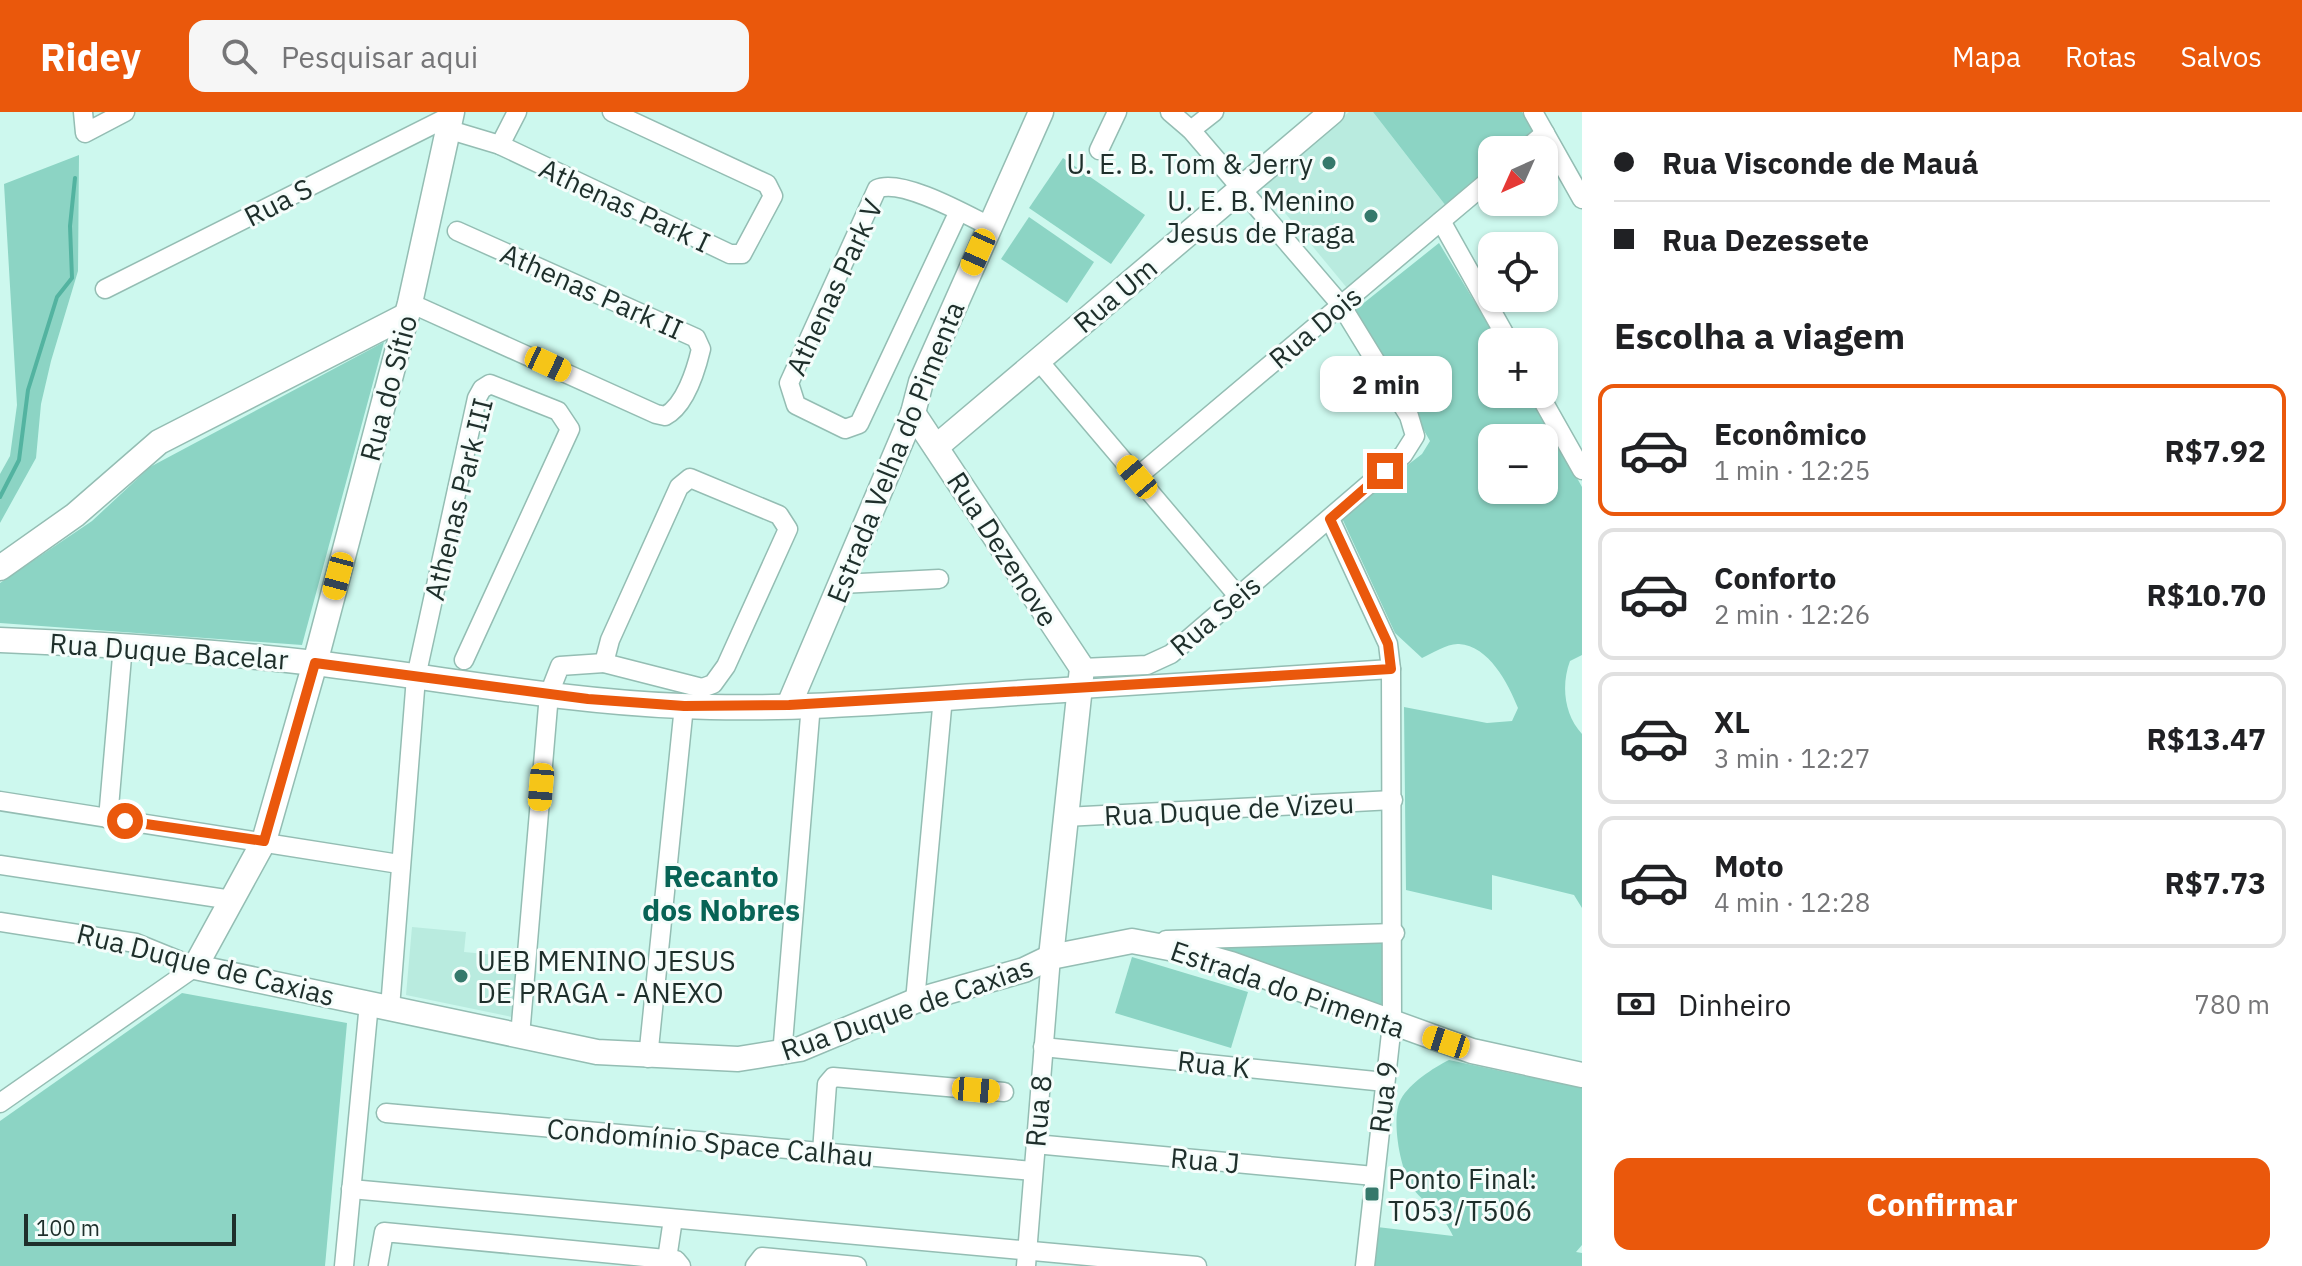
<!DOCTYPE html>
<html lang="pt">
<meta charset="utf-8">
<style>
:root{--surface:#fff;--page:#f6f6f6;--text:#202124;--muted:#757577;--line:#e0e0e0;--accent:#ea580c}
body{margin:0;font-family:"IBM Plex Sans",sans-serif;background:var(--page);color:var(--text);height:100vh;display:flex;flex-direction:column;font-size:30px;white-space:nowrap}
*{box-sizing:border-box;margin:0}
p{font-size:26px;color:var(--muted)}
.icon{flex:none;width:44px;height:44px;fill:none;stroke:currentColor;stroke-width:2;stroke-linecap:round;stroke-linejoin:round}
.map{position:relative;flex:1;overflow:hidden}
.details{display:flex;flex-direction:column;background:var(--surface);width:720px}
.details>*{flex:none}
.top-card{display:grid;align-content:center;height:176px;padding:0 32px;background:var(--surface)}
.needle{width:52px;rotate:225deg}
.fabs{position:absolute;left:1478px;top:24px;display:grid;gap:16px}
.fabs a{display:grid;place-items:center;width:80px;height:80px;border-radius:16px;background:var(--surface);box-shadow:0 2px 6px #0004;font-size:40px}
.scale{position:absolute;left:24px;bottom:20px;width:212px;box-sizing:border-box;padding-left:8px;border:4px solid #1e2f2b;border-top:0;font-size:22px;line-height:28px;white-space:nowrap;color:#1e2f2b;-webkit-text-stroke:6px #f5fdfb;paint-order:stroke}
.end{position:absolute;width:36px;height:36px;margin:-18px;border:10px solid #ea580c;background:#fff;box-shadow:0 0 0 4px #fff}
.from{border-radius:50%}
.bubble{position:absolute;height:56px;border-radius:16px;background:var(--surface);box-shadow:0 2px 6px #0004;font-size:26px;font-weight:700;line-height:56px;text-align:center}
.car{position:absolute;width:24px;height:48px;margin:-24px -12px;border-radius:10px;box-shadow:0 0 6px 2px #0007;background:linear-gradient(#f5c518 24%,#345 0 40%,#f5c518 0 76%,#345 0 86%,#f5c518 0)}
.top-card b{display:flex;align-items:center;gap:28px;height:76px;font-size:30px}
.top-card b+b{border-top:2px solid var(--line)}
.top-card i{width:20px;height:20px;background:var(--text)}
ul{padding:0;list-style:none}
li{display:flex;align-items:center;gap:24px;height:132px;margin:0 16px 12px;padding:0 16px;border:4px solid var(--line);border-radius:16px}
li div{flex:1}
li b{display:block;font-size:30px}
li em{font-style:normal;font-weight:700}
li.current{border-color:var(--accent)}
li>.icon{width:72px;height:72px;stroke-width:1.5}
h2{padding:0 32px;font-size:36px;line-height:96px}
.pay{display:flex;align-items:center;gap:20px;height:88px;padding:0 32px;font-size:30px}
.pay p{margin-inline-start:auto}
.action{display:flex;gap:16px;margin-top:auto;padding:16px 32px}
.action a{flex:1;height:92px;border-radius:16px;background:var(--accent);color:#fff;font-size:32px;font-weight:700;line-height:92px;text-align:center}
header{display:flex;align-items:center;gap:48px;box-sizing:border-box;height:112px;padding:0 40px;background:var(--accent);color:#fff}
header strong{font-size:38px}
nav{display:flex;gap:44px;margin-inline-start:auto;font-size:28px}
.search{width:560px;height:72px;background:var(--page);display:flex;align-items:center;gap:20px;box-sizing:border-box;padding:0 28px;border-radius:16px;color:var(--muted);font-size:30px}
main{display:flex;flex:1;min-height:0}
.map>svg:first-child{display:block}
.built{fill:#b9ebdf}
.green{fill:#8cd4c4;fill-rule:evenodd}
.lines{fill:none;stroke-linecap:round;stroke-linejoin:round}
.stream{stroke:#53b3a0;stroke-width:4}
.street-casing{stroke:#94bdb3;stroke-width:21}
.secondary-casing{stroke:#94bdb3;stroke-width:27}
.street{stroke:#fff;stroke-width:18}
.secondary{stroke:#fff;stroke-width:24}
.route{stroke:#ea580c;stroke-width:10}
.poi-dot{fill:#35786b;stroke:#f5fdfb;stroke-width:3}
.labels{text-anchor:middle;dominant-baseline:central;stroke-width:6;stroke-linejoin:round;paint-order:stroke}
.poi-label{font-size:28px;fill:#1e2f2b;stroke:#f5fdfb;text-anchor:end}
.street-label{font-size:28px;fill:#1e2f2b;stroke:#f5fdfb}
.neighbourhood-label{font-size:30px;font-weight:bold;fill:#076355;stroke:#f5fdfb}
</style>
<header>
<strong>Ridey</strong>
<div class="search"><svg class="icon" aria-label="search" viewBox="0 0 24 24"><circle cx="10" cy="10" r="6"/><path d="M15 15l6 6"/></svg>Pesquisar aqui</div>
<nav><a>Mapa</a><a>Rotas</a><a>Salvos</a></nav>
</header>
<main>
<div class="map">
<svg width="1582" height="1154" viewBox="0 0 1582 1154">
<rect width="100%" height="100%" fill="#cdf8ee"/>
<g class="built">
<polygon points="1349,0 1373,0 1446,94 1347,176 1262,73"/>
<polygon points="412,815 466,820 464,840 517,845 512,905 406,883"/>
</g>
<g class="green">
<polygon points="1373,0 1522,0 1533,19 1510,38 1492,38 1492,54 1446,94"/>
<polygon points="79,43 78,159 51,249 41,292 36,346 0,411 0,362 10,344 17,293 4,72"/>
<polygon points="1063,46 1145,103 1111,152 1029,96"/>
<polygon points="1029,105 1094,150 1067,191 1001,147"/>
<path d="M1439,131l60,99h-7v52h38l52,93v168l-12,6c-9,24 -6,54 12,73v174l-8,-13 -82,-20v35l-86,-20 -2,-183 83,16 25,-2 6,-13c-10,-25 -29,-62 -59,-64 -11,-1 -26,9 -37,14l-27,-25 -54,-117 81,-62 8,-13 -75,-131zM1492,326h52v52h-52z"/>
<polygon points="384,230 302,533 0,511 0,471 92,409 150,355"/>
<polygon points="1383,828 1385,902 1207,834"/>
<polygon points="1132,845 1248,880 1231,936 1115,901"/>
<polygon points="182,881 347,911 325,1154 0,1154 0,1009"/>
<path d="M1449,948l133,28v157l-6,7 6,1v13h-208l3,-39 76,9c-9,-21 -26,-30 -40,-47 -12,-16 -23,-71 -12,-90 9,-16 32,-31 48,-39z"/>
</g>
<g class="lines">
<polyline class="stream" points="0,385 19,348 28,278 57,185 72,166 70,114 75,66"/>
<g class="street-casing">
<g id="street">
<polyline points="83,0 85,21 125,0"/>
<polyline points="1533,0 1582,87"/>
<polyline points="450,18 500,33 730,142 742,142 773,84 767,72 612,0"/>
<polyline points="1191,18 1214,0"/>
<polyline points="500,33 517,0"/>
<polyline points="1099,38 1117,0"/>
<polyline points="1525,38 1545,21"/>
<path d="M959,99l-100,213 -14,5 -49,-24 -7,-22 88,-194c24,-11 88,25 112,37"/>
<polyline points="1441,109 1509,230"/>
<polyline points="105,177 452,3"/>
<path d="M410,191l246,111 9,2c20,-10 31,-46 36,-67l-5,-11 -239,-107"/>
<polyline points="1038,248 1238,484"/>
<polyline points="1539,282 1582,358"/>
<polyline points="1137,365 1492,66"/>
<polygon points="690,366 779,403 788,417 726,554 713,572 702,576 604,551 610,528 679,375"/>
<polyline points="1330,407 1388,532 1391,557 1392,912 1365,1154"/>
<polyline points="841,472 939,467"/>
<polyline points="1082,556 1147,553 1171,542 1403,343 1415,324 1409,304 1341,193 1191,18 1170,0"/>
<polyline points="1081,577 1391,557"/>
<polyline points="0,689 399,752"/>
<polyline points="1065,705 1393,688"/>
<polyline points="108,707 123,533"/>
<polyline points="0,753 232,788"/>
<polyline points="0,810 136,831 195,855"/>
<polyline points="1166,828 1395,821"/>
<polyline points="915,889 943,585"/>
<polyline points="390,896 416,565 477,286 482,277 490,272 558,299 570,317 464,548"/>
<polyline points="520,924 549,582 560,554 604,551"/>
<polyline points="1043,935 1385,970"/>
<polyline points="782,943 811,592"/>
<polyline points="648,946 684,594"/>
<polyline points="0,991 195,855"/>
<polyline points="386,1001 1033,1059"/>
<polyline points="1035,1032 1374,1064"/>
<polyline points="822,1040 827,972 833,965 1004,980"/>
<polyline points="351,1077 1197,1154"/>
<polyline points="667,1147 673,1107"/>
<polyline points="344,1154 369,891"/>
<polyline points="378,1154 384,1120 676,1148 681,1154"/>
<polyline points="755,1154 762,1145 857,1154"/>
<polyline points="1026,1154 1051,845"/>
</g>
</g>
<g class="secondary-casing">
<g id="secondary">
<polyline points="452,0 410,191 315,551 264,729 195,855 597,940 738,947 800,937 915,889 1024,858 1051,845 1132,829 1185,839 1231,852 1472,939 1582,963"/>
<polyline points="913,301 1082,556 1051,845"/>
<polyline points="936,335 1332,0"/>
<polyline points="0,456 75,403 159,330 407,203"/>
<path d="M0,528c105,4 210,11 314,23 123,14 244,38 367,43 133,6 268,-10 400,-17"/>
<polyline points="789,593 913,301 921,270 1041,0"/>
</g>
</g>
<use href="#street" class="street"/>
<use href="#secondary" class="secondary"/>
</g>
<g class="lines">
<polyline class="route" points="125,709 264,729 315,551 588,587 684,594 789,593 1391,557 1388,532 1330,407 1385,359"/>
</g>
<g class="poi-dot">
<circle cx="1329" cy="51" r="8"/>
<circle cx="1371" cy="104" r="8"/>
<circle cx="461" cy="864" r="8"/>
<rect x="1364" y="1074" width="16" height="16" rx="4"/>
</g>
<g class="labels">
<g class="poi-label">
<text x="1313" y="51">U. E. B. Tom &amp; Jerry</text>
<text x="1355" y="88">U. E. B. Menino<tspan x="1355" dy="32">Jesus de Praga</tspan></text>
<text x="477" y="848" text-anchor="start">UEB MENINO JESUS<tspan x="477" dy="32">DE PRAGA - ANEXO</tspan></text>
<text x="1388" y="1066" text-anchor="start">Ponto Final:<tspan x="1388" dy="32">T053/T506</tspan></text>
</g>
<g class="street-label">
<text transform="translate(278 90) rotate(-27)">Rua S</text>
<text transform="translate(625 93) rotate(25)">Athenas Park I</text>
<text transform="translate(834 175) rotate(-65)">Athenas Park V</text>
<text transform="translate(592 179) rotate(24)">Athenas Park II</text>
<text transform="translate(1115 183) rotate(-40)">Rua Um</text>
<text transform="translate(1315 215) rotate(-40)">Rua Dois</text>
<text transform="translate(388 276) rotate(-75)">Rua do Sítio</text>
<text transform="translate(895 340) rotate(-68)">Estrada Velha do Pimenta</text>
<text transform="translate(458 387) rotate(-76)">Athenas Park III</text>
<text transform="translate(1003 437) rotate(57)">Rua Dezenove</text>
<text transform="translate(1215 503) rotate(-40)">Rua Seis</text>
<text transform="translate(169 539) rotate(4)">Rua Duque Bacelar</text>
<text transform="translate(1229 697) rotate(-3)">Rua Duque de Vizeu</text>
<text transform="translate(206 852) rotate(14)">Rua Duque de Caxias</text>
<text transform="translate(1288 877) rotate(19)">Estrada do Pimenta</text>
<text transform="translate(907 896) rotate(-19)">Rua Duque de Caxias</text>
<text transform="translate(1214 952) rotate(6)">Rua K</text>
<text transform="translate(1383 985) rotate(-83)">Rua 9</text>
<text transform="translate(1038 999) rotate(-85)">Rua 8</text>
<text transform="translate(710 1030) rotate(5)">Condomínio Space Calhau</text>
<text transform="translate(1205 1048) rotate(5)">Rua J</text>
</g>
<g class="neighbourhood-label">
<text x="721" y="763">Recanto<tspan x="721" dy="34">dos Nobres</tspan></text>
</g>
</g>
</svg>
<div class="fabs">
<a><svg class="needle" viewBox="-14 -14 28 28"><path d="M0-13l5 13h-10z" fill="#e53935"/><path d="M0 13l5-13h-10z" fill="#757577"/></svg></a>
<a><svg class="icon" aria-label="locate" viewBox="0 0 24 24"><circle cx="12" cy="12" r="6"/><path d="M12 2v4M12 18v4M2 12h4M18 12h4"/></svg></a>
<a>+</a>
<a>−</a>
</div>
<div class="scale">100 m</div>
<i class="end from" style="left:125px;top:709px"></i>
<i class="end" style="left:1385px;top:359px"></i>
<div class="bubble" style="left:1320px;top:244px;width:132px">2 min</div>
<i class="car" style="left:978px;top:140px;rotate:204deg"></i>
<i class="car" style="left:548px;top:252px;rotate:115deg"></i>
<i class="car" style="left:1137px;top:365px;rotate:320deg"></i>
<i class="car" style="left:338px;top:464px;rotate:195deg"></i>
<i class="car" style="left:541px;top:675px;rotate:185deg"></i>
<i class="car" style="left:1446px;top:930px;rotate:288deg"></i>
<i class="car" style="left:976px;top:978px;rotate:95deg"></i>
</div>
<section class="details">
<div class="top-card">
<b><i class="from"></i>Rua Visconde de Mauá</b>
<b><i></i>Rua Dezessete</b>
</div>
<h2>Escolha a viagem</h2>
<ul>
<li class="current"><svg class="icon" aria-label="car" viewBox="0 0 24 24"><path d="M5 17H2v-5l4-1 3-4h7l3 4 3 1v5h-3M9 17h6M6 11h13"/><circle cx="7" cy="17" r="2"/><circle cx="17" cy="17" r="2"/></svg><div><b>Econômico</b><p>1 min · 12:25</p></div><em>R$7.92</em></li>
<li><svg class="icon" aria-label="car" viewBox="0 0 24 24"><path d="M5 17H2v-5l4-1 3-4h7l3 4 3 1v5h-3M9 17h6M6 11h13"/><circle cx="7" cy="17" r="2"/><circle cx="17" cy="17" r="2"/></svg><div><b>Conforto</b><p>2 min · 12:26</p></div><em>R$10.70</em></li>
<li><svg class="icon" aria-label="car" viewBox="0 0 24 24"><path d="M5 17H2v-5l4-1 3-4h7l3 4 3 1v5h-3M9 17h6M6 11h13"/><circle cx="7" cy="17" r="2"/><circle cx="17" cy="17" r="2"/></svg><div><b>XL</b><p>3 min · 12:27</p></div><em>R$13.47</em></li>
<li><svg class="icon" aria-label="car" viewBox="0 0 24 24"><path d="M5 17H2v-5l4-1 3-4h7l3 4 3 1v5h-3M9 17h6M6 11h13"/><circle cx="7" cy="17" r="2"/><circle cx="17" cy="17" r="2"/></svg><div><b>Moto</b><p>4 min · 12:28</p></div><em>R$7.73</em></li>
</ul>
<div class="pay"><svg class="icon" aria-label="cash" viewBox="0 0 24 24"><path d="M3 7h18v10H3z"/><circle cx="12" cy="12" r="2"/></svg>Dinheiro<p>780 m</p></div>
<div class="action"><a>Confirmar</a></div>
</section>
</main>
